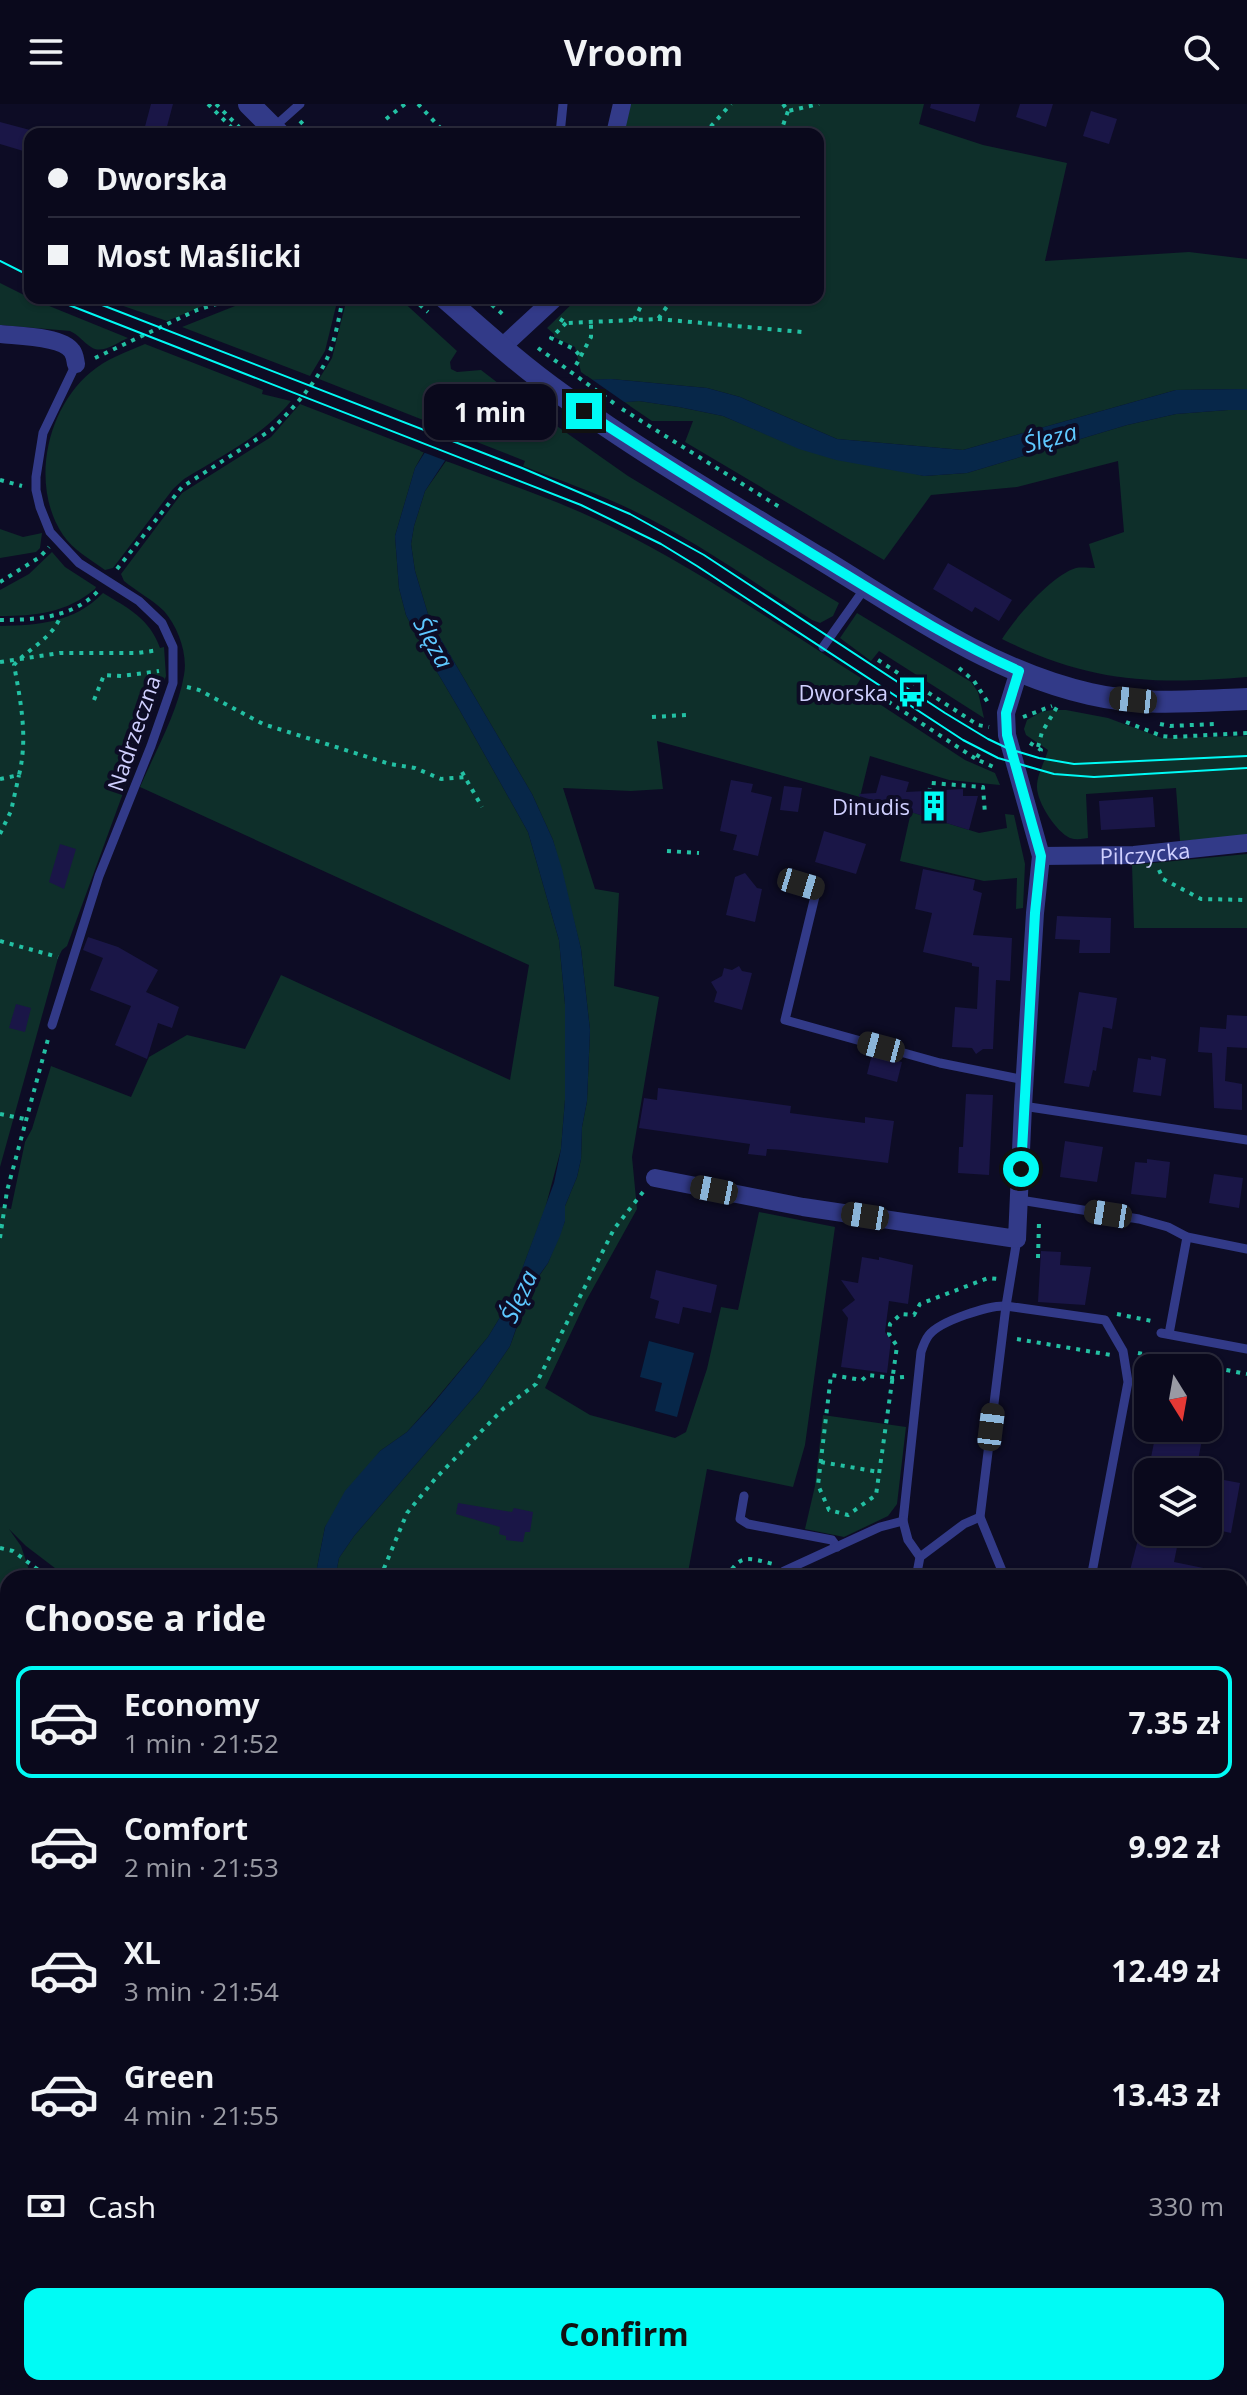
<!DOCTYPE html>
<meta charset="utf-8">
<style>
:root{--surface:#0a091c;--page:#181729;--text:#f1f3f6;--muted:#999aa3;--line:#2a2a3b;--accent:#00fbf5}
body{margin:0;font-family:"Open Sans",sans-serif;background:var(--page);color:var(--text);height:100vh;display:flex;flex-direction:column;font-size:30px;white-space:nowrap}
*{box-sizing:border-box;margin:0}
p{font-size:26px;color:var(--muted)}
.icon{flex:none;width:44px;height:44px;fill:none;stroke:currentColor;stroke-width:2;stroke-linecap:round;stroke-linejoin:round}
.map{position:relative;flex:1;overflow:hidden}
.drawer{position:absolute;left:0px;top:1466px;width:1248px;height:826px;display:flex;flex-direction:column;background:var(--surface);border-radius:24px 24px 0 0;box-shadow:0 2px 6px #0004,0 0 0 2px var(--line)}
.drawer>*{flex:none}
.guide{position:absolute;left:24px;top:24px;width:800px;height:176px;border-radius:16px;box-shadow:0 2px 6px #0004,0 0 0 2px var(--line);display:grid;align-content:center;height:176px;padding:0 24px;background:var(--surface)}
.needle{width:52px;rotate:169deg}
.fabs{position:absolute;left:1134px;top:1250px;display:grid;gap:16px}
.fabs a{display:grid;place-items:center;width:88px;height:88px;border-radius:16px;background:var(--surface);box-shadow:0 2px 6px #0004,0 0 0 2px var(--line);font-size:40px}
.end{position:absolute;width:36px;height:36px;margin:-18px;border:10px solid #00fbf5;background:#111;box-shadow:0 0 0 4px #111}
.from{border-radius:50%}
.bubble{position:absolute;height:56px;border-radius:16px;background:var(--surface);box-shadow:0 2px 6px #0004,0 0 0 2px var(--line);font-size:26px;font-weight:700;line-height:56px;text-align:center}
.car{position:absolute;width:24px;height:48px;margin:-24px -12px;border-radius:10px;box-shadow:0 0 6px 2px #0007;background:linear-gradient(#222 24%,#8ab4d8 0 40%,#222 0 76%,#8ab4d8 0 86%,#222 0)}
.guide b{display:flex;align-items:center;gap:28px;height:76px;font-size:30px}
.guide b+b{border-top:2px solid var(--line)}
.guide i{width:20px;height:20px;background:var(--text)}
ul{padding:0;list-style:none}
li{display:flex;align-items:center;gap:24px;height:112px;margin:0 16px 12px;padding:0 8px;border:4px solid transparent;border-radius:16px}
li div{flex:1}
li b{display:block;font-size:30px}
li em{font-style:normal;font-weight:700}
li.on{border-color:var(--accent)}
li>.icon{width:72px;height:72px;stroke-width:1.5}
h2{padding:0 24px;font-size:36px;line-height:96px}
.pay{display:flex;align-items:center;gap:20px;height:88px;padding:0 24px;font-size:30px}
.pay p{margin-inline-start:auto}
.action{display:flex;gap:16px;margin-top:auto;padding:16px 24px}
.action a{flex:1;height:92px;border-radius:16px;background:var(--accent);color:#111;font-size:32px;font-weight:700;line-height:92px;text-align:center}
header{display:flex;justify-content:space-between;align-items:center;height:104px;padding:0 24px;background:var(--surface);font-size:36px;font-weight:700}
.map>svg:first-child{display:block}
.green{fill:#0e2f2a}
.water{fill:#072749}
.pier{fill:#0d0c25}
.building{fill:#1a1647}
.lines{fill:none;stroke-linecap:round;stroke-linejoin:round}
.path{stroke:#23c0a3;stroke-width:4;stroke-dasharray:4 6;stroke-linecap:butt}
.service{stroke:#323a88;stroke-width:9}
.minor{stroke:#323a88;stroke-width:18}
.tertiary{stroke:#323a88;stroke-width:22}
.tram{stroke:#00fbf5;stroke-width:2}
.route{stroke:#00fbf5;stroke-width:10}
.labels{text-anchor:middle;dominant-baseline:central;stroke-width:8;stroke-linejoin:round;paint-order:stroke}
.poi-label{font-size:22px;fill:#d0d0ff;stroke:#0d0c25;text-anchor:end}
.street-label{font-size:22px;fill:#d0d0ff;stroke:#0d0c25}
.water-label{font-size:24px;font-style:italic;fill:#5ec8ff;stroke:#0d0c25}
</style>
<header><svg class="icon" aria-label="menu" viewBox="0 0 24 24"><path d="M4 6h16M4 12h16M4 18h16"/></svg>Vroom<svg class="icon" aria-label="search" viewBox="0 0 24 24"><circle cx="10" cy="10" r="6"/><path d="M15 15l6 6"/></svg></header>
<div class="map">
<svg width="1247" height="2291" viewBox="0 0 1247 2291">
<rect width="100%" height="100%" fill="#0d0c25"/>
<g class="green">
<polygon points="631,0 924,0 919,20 983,41 1067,59 1045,157 1189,148 1247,155 1247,285 1176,286 963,346 837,335 740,293 707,284 611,275 592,276 581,268 575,243 554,233 554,230 547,224 578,194 818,194 818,30 623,30"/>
<path d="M0,179l32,16 96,39c-10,4 -26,17 -37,9 -8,-5 -12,-12 -21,-16l-70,-6z"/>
<polygon points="100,194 222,194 167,217"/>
<polygon points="338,194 325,247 310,272 182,223 235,202 270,195"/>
<polygon points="347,194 399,194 457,247 450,258 451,265 457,268 481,266 511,289 454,319 446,325 319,275 332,254"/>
<path d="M145,240l118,46 -1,4 29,7c-28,35 -70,55 -107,78l-11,10 -60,79 -8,2c-15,-11 -32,-20 -42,-35 -33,-49 -17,-126 28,-163 15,-13 35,-20 54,-28z"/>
<path d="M639,297l40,6 44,9 59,25 142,35 43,-3 160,-48 49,-11 52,-4h19v267c-95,8 -158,5 -245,-38 13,-21 50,-64 74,-71 5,-1 13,0 19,0l-6,-24 35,-12 -6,-71 -101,26 -86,8 -47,65 -199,-118 8,-21h-41l-28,-19z"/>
<path d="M300,300l124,48 -9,16 -20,68 4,52 7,27 21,40 32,54 69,123 31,108 6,64v96l-4,49 -16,60 -24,63 -19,42 -14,23 -56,67 -25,28 -27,19 -55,76 -10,51h-247l-42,-32 -17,-17 12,17 10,30 3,2h-26v810h997l2,7h-1007v-1188l11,2 14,-67 7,-13 19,-63 80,31 18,-40 38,-22 58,14 36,-74 229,105 19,-115 -389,-178c15,-35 38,-75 44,-112 4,-21 -6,-48 -20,-64 -11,-11 -28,-20 -40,-30l-3,-7 61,-81 89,-56z"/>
<path d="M528,306h6l94,66 211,127 -6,13 -13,7 -8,-3c-59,-38 -117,-80 -180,-110 -35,-17 -73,-30 -109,-44l2,-5 -61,-24 21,-15z"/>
<path d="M446,357c55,21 112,39 164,65 88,43 169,100 251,152l-6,10 110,72 30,13 5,12 -51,-5 -79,-24 -10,41 -203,-56 6,48 -32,2 -68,-3 32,101 24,4 -5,93 45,11 -27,160 5,52 -51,92 -41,87 45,27 85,23 11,-6 21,-63 14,-62 17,3 21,-98 76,15 -30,218 -12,42 -86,-18 -20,109h-352l4,-20 15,-22 126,-146 30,-44 21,-58 17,-25 17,-42v-15l12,-29 4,-18 1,-32 5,-26 3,-71 -9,-81 -28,-109 -21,-46 -102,-173 -15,-50 -4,-27 3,-18 11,-35z"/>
<polygon points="0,425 23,433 42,429 40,444 36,448 0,454"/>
<path d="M52,448l13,15 31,20 -1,2c-29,24 -59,27 -95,27v-26l29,-16z"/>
<path d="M103,489c25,15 47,26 57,55l4,-1 2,29 -99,270 -5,4 -4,8 -58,209v-541c39,-1 74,-3 103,-33z"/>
<polygon points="857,509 971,578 978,588 984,614 879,547 871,557 840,534"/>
<path d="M1052,606h14l42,8 54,20 85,-2v100l-67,5 -4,-53 -90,6 2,44c-6,1 -12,2 -18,0 -14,-6 -34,-37 -33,-52 0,-11 8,-25 11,-36l-22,-15 -2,-6 3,-9 14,-8z"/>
<polygon points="911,708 979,729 1007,724 1005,710 1014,711 1025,760 1023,804 1016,805 1017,774 984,777 900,757"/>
<polygon points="1247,750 1247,824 1134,824 1132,761"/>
<polygon points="823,1311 906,1323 897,1400 888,1412 844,1433 805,1425 815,1382"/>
<polygon points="1247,1704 1247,2291 1051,2291 1049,2284 1240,2284 1240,1709"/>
</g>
<g class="water">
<polygon points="611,275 707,284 740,293 837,335 963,346 1176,286 1247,285 1247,306 1228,306 1176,310 1127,321 967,369 924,372 836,356 799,345 723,312 679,303 639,297 528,306 485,318 468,329 452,346 425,387 414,422 411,440 415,467 430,517 532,690 553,736 562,765 581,845 590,926 587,997 582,1023 581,1055 577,1073 565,1102 565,1117 560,1132 548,1159 530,1184 510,1242 480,1286 354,1432 339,1454 335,1474 315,1474 325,1423 345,1387 380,1347 407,1328 432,1301 488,1233 502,1210 521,1168 554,1079 561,1045 565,996 565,900 559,836 528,728 459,605 427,551 406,511 399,484 395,432 415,364 432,337 454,319 474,306 511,289 561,277"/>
<polygon points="649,1237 694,1249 677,1313 655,1307 662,1279 640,1273"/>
</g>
<g class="pier">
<polygon points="587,272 630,302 539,309 507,286 560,274"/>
<polygon points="441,324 468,335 449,358 420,347 429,334"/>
</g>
<g class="building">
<polygon points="151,0 173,0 165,30 143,30"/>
<polygon points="931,0 980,0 975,18 930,4"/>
<polygon points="1020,0 1053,0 1046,23 1016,13"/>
<polygon points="1091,7 1117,15 1109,40 1083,32"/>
<polygon points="0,18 30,26 30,49 0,40"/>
<polygon points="948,459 1012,496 999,517 975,503 972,508 933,485"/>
<polygon points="881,671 909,678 906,688 963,685 963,692 978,692 969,726 859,692 859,690 876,689"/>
<polygon points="731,676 753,680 751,688 772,693 758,752 733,746 737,731 720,727"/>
<polygon points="784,682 802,684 798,708 780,706"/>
<polygon points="1153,693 1155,723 1101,726 1099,697"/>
<polygon points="824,727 866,740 856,770 815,758"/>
<polygon points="60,740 76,745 64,785 49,778"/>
<polygon points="923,765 975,776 973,786 982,789 973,831 1012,834 1010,877 996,876 993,945 983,945 976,950 972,944 952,943 955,903 977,905 979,863 972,862 972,859 923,848 932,809 915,805"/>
<polygon points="745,769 757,784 762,785 755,818 726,811 735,773"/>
<polygon points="1057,812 1111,814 1110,849 1079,849 1080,836 1055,835"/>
<polygon points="88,833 118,843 158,866 146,888 179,903 172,924 158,919 147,955 115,941 131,902 90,886 103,854 83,846"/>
<polygon points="739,862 742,867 752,869 742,906 714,898 717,888 711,878 722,872 724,864 732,866"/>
<polygon points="1079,888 1117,894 1112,925 1103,923 1096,967 1093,966 1089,983 1064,979"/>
<polygon points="16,900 31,904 25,928 9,924"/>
<polygon points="1227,911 1247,912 1247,944 1227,943 1225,977 1242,980 1242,1006 1214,1004 1212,949 1198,948 1200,923 1226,925"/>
<polygon points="872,950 902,958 897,978 867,970"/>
<polygon points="1151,952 1166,955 1161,992 1133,988 1138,954 1151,956"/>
<polygon points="658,984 791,1002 790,1009 865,1019 865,1013 894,1017 888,1059 785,1046 767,1045 766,1052 748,1050 750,1040 639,1024 644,994 657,996"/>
<polygon points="966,990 993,991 989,1071 958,1069 959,1043 963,1043"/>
<polygon points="1065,1037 1103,1043 1097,1078 1060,1073"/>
<polygon points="1147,1055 1170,1058 1166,1094 1131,1090 1135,1058 1147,1059"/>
<polygon points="1214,1070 1243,1074 1239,1104 1209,1099"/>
<polygon points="1041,1147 1061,1148 1060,1161 1091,1163 1085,1201 1038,1198"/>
<polygon points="862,1153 879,1156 879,1153 913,1161 908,1200 889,1197 885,1228 891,1236 887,1269 841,1263 848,1214 842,1206 855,1196 841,1176 858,1179"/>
<polygon points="656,1166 717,1181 711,1209 683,1203 679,1220 655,1214 659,1197 650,1194"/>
<polygon points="1157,1324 1204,1324 1196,1368 1148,1368"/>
<polygon points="1208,1373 1240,1379 1231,1429 1208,1424"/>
<polygon points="458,1399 512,1408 514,1404 533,1408 530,1428 525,1428 523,1438 506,1436 506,1432 499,1430 500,1423 456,1410"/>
<polygon points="1140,1428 1180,1428 1174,1458 1213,1466 1212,1474 1128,1474"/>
</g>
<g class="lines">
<g class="path">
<polyline points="208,0 238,30"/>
<polyline points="216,0 246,30"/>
<polyline points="418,0 446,30"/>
<polyline points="783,0 788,7 819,0"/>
<polyline points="386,15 405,0"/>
<polyline points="300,17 312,30"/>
<polyline points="704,30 731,0"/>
<polyline points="780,30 788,7"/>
<polyline points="412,194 428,208"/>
<polyline points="484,194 506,213"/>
<polyline points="560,215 566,219 658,215 673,194"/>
<polyline points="658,215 802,228"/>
<polyline points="634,216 642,200"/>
<polyline points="566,219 551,234 574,245 581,253"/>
<polyline points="538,244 615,300"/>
<polyline points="95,254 197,206 236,194"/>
<polyline points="576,261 591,233 591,219"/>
<polyline points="622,305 781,404"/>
<polyline points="0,376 22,382"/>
<path d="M117,465l65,-82 89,-57c21,-20 48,-50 58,-76 7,-18 10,-37 14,-56"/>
<polyline points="0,478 40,453 49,443"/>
<path d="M0,516c34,0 73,-2 98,-29"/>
<polyline points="878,556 978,621 989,623"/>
<polyline points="0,558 60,549 138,549 159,546"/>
<polyline points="959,564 974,577 989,600"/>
<polyline points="863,581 976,655"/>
<polyline points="187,583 199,586 263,620 390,660 415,664 441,675 465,673"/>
<polyline points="94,596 104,571 122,572 159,567"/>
<polyline points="652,613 686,611"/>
<polyline points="1023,613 1052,602"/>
<polyline points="1126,618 1162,632 1172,633 1247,629"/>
<polyline points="1160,620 1170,622 1215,620"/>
<polyline points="1030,639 1041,646 1040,648"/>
<polyline points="1038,643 1042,628 1057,603"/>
<polyline points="979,650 976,655 998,665"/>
<polyline points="462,668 482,703"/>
<path d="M0,675l19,-4c9,-37 2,-72 -5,-110 15,-17 41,-28 47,-51"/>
<polyline points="929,688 931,679 983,683 985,710"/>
<polyline points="0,730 11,707 19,671"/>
<polyline points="667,747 699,749"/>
<polyline points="1159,766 1163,775 1201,795 1247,796"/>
<polyline points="0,837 58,853"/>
<polyline points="0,1010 25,1015"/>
<polyline points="0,1134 7,1087 48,935"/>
<polyline points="1038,1154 1039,1117"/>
<polyline points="1117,1210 1152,1217"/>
<polyline points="1017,1235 1111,1251"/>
<polyline points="1138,1249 1247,1270"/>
<path d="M904,1273l-11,1 -25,-3 -6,5 -31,-5 -13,110 11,25 19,5 28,-20c7,-49 14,-99 21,-149l-8,-12 1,-10 11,-10 13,1 6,-11 68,-26 10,1"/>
<polyline points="821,1358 879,1368"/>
<polyline points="0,1444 13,1447 49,1474"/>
<polyline points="380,1474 407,1409 435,1375 504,1304 536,1280 614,1125 643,1088"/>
<path d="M727,1474c12,-25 22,-20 46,-14"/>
<polyline points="0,1508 8,1537"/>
<polyline points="1240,1849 1247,1852"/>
<path d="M8,1893c-8,32 -7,67 0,100"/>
<polyline points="1240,1923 1247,1927"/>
<polyline points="1240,2065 1247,2086"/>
<polyline points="1240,2168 1247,2162"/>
<polyline points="0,2274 8,2280"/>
<polyline points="14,2284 19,2291"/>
<polyline points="138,2284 141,2291"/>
<polyline points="1008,2284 1011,2291"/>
<polyline points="1044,2284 1046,2291"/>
<polyline points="1169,2284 1171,2291"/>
</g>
<g class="service">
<polyline points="273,24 300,0"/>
<polyline points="560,30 563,0"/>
<polyline points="823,543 865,484"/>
<polyline points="786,775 817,784 785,916 940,959 1025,976"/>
<polyline points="52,921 99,772 151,642 173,579 173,543 162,519 139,497 79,459 50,428 40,403 36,386 36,373 43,329 76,260"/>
<polyline points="1023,1002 1247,1036"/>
<polyline points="1020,1096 1139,1115 1168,1123 1187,1133 1247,1145"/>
<polyline points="1161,1229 1247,1245"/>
<polyline points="1169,1230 1187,1133"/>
<polyline points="744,1392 740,1415 748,1420 832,1436 837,1443"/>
<path d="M920,1453l-12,-17 -5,-19 18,-169c2,-6 4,-12 8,-17 11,-14 60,-30 77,-29l99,14 18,31 5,31 -37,196"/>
<polyline points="780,1474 784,1467 880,1423 903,1417"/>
<polyline points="916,1474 920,1453 964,1420 980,1413"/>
<polyline points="1005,1474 980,1413 1006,1202 1017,1135"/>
<polyline points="1240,1677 1247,1672"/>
</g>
<g class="minor">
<polyline points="615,30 622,0"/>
<path d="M0,230c17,2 62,2 72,17 3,4 3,8 4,13"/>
<polyline points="501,244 555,194"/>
<path id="s1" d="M1041,752l93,-1 113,-12"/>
<polyline points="655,1074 803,1103 1017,1135 1023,1002 1035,809 1041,752 1007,631 1006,609 1019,567"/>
</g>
<g class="tertiary">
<polyline points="249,0 279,30"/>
<path d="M445,194c38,33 75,67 116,96 83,61 173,112 260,165 85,52 171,113 269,135 51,12 105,7 157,5"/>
</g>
<g class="tram">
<polyline points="0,157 30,172"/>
<polyline points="51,194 581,401 661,440 697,462 963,636 998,654 1054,670 1094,673 1247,664"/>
<polyline points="84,194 522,364 630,410 704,451 945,609 988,635 1009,645 1039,654 1074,660 1247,652"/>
</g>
</g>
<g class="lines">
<path class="route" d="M584,307c79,51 158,100 238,149 64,39 128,80 197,111l-13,42 1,22 34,121 -6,57 -14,256"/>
</g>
<defs>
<g id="bus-bare" transform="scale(2.4)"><path d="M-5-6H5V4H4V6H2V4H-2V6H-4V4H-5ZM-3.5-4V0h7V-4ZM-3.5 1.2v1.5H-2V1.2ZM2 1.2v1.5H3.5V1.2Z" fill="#00fbf5" stroke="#0d0c25" stroke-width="2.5" paint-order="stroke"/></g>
<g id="building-bare" transform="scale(2.4)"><path d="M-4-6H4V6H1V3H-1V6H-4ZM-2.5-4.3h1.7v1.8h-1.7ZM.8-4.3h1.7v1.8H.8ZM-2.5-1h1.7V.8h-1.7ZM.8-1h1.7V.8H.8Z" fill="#00fbf5" stroke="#0d0c25" stroke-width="2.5" paint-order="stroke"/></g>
</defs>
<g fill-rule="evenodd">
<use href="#bus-bare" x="912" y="588"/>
<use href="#building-bare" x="934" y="702"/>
</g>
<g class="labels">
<g class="poi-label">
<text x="888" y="588">Dworska</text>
<text x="910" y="702">Dinudis</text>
</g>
<g class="street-label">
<text transform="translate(133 629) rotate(-71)">Nadrzeczna</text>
<text stroke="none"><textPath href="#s1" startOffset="104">Pilczycka</textPath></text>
</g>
<g class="water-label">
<text transform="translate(1050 333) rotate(-15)">Ślęza</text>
<text transform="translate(434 538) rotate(61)">Ślęza</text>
<text transform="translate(518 1192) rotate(-65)">Ślęza</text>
</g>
</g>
</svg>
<div class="fabs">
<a><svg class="needle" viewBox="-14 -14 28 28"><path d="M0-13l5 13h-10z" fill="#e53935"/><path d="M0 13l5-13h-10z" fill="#999aa3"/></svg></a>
<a><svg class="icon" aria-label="layers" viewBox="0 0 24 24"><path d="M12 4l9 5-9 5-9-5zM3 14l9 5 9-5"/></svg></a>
</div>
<i class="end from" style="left:1021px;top:1065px"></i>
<i class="end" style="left:584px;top:307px"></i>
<div class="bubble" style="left:424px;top:280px;width:132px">1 min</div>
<i class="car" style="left:1133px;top:596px;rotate:276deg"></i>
<i class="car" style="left:801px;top:780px;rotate:107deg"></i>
<i class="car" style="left:881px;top:943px;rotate:285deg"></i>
<i class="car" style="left:714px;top:1086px;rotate:281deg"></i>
<i class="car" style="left:1108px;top:1110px;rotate:279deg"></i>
<i class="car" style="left:865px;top:1112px;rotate:279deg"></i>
<i class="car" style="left:991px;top:1323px;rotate:7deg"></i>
<div class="guide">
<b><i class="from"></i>Dworska</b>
<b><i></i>Most Maślicki</b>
</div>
<section class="drawer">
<h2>Choose a ride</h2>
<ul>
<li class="on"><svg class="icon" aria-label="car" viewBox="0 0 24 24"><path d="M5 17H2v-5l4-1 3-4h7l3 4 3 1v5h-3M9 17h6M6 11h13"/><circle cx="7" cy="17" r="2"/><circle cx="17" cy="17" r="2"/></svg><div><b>Economy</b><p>1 min · 21:52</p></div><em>7.35 zł</em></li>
<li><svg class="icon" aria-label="car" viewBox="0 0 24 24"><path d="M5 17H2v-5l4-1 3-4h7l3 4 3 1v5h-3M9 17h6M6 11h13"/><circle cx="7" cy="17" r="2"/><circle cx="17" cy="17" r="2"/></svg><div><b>Comfort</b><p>2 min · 21:53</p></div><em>9.92 zł</em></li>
<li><svg class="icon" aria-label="car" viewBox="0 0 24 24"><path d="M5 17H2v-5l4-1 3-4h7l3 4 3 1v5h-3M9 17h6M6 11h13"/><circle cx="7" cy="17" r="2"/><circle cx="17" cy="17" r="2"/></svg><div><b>XL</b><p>3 min · 21:54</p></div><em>12.49 zł</em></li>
<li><svg class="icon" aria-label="car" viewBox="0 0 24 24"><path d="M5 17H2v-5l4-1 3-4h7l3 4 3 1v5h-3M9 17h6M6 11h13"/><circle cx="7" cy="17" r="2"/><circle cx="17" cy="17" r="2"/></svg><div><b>Green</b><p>4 min · 21:55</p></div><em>13.43 zł</em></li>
</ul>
<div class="pay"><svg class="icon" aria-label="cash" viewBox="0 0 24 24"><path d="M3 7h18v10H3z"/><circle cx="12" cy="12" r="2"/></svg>Cash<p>330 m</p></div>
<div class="action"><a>Confirm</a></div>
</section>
</div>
